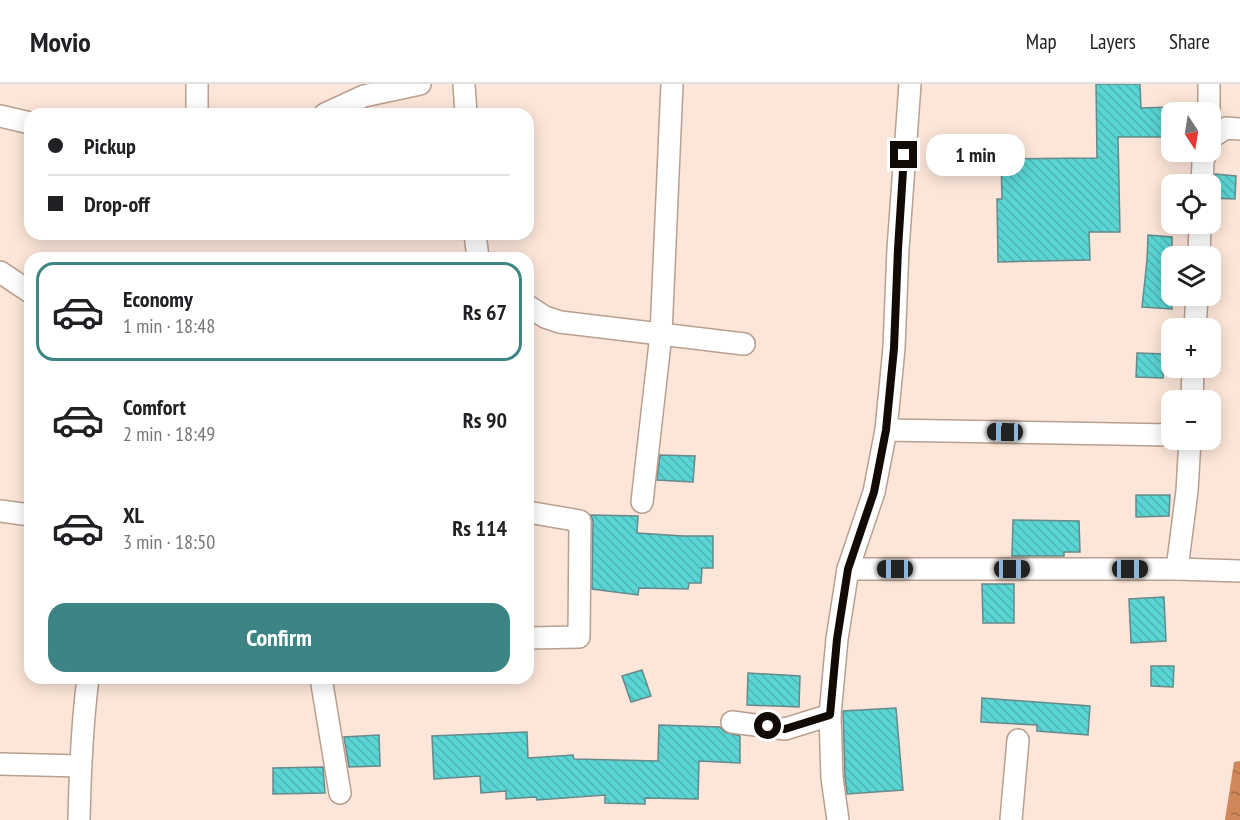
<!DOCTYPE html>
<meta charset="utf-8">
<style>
:root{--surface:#fff;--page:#f2f2f2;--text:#202124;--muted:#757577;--line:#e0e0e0;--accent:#3d8585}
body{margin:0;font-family:"PT Sans Narrow",sans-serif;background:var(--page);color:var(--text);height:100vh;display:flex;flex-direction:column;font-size:22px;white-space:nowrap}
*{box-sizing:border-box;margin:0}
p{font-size:20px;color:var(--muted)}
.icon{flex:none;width:33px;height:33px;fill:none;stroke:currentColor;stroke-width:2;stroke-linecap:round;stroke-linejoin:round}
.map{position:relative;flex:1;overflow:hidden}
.drawer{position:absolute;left:24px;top:168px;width:510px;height:432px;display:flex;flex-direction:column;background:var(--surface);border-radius:18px;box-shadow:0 3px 15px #0003}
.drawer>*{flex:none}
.top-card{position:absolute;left:24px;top:24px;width:510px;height:132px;border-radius:18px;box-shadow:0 3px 15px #0003;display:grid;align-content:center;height:132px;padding:0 24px;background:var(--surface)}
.needle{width:39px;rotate:168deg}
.fabs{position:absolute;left:1161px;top:18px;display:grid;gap:12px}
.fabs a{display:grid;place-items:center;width:60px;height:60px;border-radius:12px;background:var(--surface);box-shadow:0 3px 15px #0003;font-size:30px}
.end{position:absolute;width:27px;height:27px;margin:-14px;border:8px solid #120a05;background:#fff;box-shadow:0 0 0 3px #fff}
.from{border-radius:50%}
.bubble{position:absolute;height:42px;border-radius:18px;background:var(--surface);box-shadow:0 3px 15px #0003;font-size:20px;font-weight:600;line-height:42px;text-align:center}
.car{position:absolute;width:18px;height:36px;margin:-18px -9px;border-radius:8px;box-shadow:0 0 4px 2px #0007;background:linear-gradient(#222 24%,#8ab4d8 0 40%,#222 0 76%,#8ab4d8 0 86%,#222 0)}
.top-card b{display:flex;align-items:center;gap:21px;height:57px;font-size:22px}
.top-card b+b{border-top:2px solid var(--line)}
.top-card i{width:15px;height:15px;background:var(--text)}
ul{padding:10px 0 0;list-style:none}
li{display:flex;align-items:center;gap:18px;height:99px;margin:0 12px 9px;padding:0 12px;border:3px solid transparent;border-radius:18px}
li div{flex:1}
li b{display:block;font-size:22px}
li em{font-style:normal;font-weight:600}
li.on{border-color:var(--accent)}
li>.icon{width:54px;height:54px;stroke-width:1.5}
.cta{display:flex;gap:12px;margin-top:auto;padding:12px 24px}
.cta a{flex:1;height:69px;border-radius:18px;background:var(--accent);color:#fff;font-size:24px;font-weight:600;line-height:69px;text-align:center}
header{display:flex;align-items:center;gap:36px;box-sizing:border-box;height:84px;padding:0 30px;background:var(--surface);border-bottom:2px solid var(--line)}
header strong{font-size:28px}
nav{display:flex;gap:33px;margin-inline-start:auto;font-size:21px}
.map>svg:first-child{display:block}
.water{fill:url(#water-ripples)}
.building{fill:url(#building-back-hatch);stroke:#678989;stroke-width:1.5}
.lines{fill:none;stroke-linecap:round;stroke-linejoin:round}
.minor-casing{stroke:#b99f8f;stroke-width:24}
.minor{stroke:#fff;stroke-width:21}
.route{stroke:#120a05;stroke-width:8}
</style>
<header>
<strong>Movio</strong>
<nav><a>Map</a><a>Layers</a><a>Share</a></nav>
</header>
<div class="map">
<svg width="1240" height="736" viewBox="0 0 1240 736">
<defs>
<pattern id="water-ripples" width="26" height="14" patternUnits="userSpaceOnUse" patternTransform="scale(1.5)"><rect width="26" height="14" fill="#d08759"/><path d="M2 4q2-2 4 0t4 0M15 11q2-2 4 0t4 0" fill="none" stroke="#a76d48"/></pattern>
<pattern id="building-back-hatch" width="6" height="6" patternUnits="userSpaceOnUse" patternTransform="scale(1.5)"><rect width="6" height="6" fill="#5ad5d4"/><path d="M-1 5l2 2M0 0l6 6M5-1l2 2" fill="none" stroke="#4db6b4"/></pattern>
</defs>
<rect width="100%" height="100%" fill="#fce6d9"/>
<polygon class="water" points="1240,677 1240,736 1225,736 1234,678"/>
<g class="building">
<polygon points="1096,0 1140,0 1141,24 1172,23 1172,53 1118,53 1120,148 1089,148 1090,176 998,178 997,115 1002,115 1001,75 1097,74"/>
<polygon points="1215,90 1236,92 1235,115 1210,114 1210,109 1215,101"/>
<polygon points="1148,151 1172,153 1172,225 1142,223 1147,176"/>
<polygon points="1137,269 1164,270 1163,294 1136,293"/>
<polygon points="660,371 695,372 693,398 657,396"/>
<polygon points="1136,411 1170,411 1169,432 1136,433"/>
<polygon points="591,431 638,432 637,449 683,452 713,452 713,484 702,484 701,499 689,499 688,505 639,504 638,511 592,505 593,437"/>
<polygon points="1013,436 1079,437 1080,468 1064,468 1064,472 1012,472"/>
<polygon points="982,500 1014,500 1014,539 983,539"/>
<polygon points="1164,513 1166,557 1131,559 1129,515"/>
<polygon points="1151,582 1174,582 1173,603 1151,602"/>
<polygon points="642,586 651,612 631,618 622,592"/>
<polygon points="748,589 800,592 799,623 747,621"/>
<polygon points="982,614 1090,622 1088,651 1037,647 1037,641 981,638"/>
<polygon points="896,624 903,706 847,710 845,693 843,627"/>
<polygon points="659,641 720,643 725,648 740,652 740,679 699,677 698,715 645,714 645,720 605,719 605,711 537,716 536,713 506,715 506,707 481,709 480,692 434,695 432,652 527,648 528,674 573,671 574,675 658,677"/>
<polygon points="379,651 380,682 349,683 344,653"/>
<polygon points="323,683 325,709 273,710 273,684"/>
</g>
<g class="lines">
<g class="minor-casing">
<g id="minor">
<polyline points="464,0 466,30"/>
<polyline points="1209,0 1209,28"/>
<polyline points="197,30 197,0"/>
<polyline points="325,30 364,12 420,0"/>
<polyline points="0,32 30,39"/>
<polyline points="1210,54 1226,44 1240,45"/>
<polyline points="1202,100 1203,78 1206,68"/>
<polyline points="475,150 478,174"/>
<polyline points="1199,172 1200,140"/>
<polyline points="0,188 30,208"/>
<polyline points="528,222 545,233 560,238 744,260"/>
<polyline points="1195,244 1197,212"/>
<polyline points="1192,316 1193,284"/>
<polyline points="886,346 1172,351"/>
<polyline points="642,418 661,250 672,0"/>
<polyline points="0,427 30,431"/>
<polyline points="528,428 580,437 579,553 528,554"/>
<polyline points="848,485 1177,485 1240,487"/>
<polyline points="1177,485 1187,407 1190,356"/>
<polyline points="321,594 340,709"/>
<polyline points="732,638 785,645 830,631"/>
<polyline points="0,680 80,682"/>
<path d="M79,736c1,-48 3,-95 9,-142"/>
<polyline points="838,736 832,694 830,631 837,555 848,485 874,408 886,346 894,264 898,165 910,0"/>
<polyline points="1011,736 1018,656"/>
</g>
</g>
<use href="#minor" class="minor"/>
</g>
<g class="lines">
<polyline class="route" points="768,642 785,645 830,631 837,555 848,485 874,408 886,346 894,264 898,165 904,71"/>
</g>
</svg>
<div class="fabs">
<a><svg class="needle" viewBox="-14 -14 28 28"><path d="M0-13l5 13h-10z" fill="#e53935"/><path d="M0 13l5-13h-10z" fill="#757577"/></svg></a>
<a><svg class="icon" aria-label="locate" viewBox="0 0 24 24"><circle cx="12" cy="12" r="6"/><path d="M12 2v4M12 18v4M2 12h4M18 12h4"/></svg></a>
<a><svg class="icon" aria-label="layers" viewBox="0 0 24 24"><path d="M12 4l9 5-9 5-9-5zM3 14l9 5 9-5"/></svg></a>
<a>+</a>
<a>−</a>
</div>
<i class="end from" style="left:768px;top:642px"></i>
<i class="end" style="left:904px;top:71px"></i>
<div class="bubble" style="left:926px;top:50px;width:99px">1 min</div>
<i class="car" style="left:1005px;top:348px;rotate:271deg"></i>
<i class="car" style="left:895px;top:485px;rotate:270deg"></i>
<i class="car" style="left:1012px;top:485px;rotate:90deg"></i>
<i class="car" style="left:1130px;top:485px;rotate:90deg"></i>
<div class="top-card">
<b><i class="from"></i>Pickup</b>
<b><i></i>Drop-off</b>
</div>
<section class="drawer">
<ul>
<li class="on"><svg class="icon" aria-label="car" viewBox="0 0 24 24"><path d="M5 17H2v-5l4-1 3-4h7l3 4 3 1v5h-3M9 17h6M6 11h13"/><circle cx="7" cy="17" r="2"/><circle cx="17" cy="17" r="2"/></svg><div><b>Economy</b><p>1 min · 18:48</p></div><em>Rs 67</em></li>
<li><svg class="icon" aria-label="car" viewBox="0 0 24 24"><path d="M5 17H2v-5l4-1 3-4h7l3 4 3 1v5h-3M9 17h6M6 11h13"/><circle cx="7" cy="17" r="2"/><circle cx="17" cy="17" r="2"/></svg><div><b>Comfort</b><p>2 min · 18:49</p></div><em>Rs 90</em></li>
<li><svg class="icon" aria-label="car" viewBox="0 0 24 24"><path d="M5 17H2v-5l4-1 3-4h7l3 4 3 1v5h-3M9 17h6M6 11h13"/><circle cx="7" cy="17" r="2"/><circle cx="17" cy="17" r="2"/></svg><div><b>XL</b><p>3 min · 18:50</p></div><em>Rs 114</em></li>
</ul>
<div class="cta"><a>Confirm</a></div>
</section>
</div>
